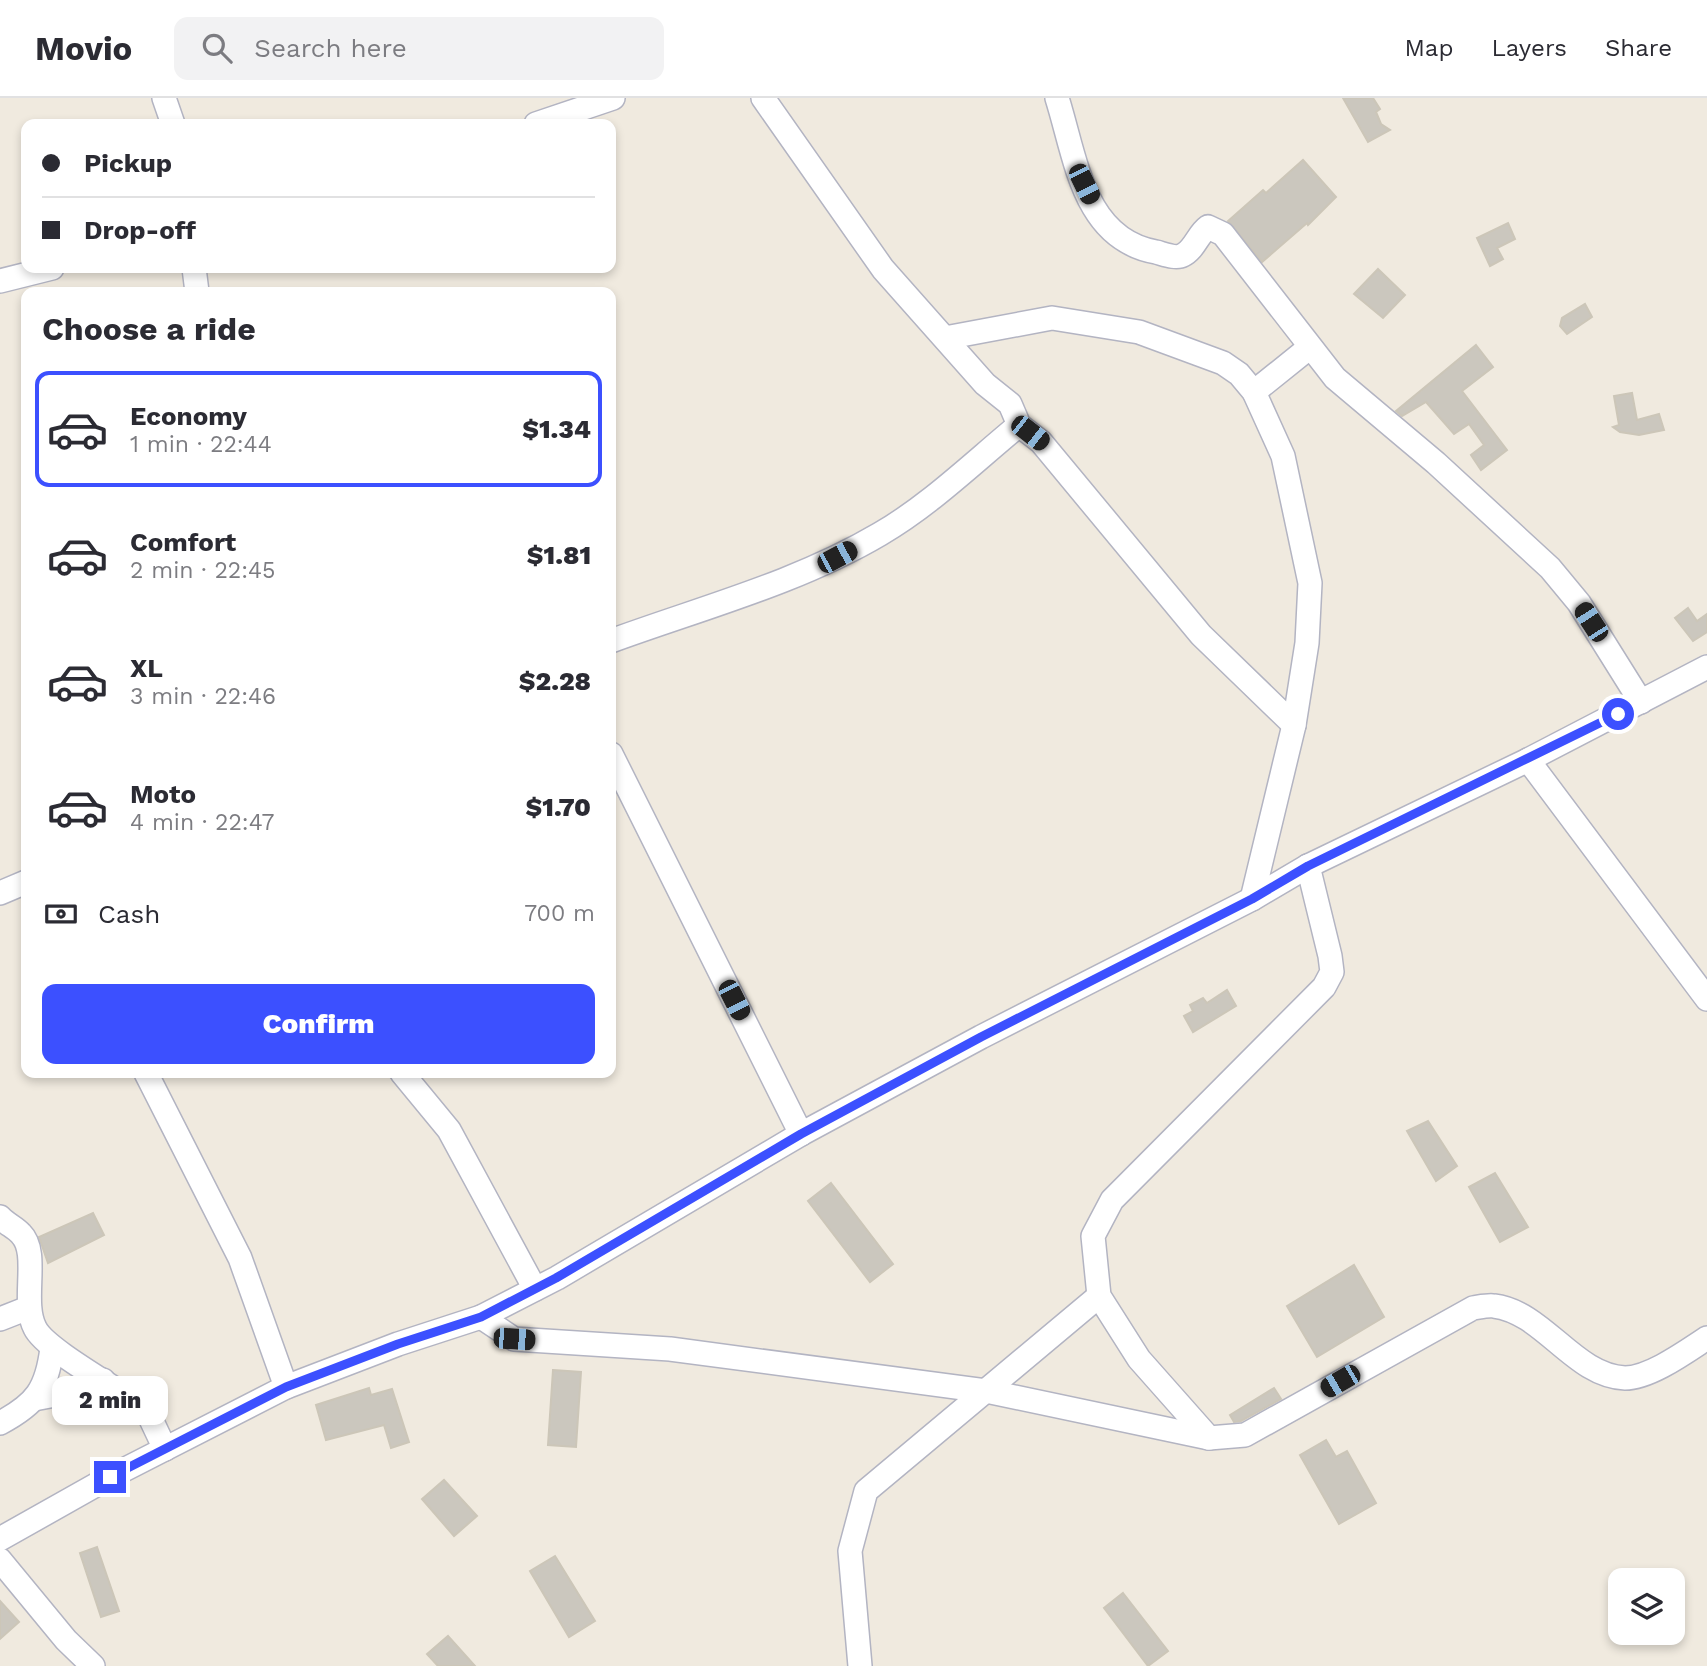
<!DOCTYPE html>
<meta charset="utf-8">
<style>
:root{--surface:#fff;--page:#f2f2f3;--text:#2b2b33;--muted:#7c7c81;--line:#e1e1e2;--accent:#3c50ff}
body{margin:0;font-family:"Work Sans",sans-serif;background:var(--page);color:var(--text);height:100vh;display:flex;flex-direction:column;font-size:26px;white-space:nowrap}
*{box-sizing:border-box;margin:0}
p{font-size:23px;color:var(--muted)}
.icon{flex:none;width:38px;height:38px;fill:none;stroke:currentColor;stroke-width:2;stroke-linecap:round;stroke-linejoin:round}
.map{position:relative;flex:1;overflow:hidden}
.panel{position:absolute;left:21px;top:189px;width:595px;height:791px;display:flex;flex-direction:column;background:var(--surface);border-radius:14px;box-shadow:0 4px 10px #0003}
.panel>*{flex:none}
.top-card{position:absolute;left:21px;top:21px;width:595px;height:154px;border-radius:14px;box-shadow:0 4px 10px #0003;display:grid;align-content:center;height:154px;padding:0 21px;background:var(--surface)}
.buttons{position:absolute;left:1608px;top:1470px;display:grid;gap:14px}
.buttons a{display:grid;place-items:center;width:77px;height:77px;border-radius:14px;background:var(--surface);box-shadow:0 4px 10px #0003;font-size:35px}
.end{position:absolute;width:32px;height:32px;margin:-16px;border:9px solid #3c50ff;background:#fff;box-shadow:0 0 0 4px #fff}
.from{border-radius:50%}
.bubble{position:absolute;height:49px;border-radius:14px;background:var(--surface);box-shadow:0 4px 10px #0003;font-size:23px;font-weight:800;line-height:49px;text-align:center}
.car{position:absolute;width:21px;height:42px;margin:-21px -10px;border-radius:9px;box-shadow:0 0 5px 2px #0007;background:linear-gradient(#222 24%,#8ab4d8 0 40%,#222 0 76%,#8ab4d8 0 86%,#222 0)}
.top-card b{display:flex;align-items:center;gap:24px;height:66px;font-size:26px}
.top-card b+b{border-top:2px solid var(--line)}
.top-card i{width:18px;height:18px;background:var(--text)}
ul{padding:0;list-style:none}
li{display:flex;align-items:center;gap:21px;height:116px;margin:0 14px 10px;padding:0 7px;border:4px solid transparent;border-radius:14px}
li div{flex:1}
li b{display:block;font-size:26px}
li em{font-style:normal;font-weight:800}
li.active{border-color:var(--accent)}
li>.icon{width:63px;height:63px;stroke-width:1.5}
h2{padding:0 21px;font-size:32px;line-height:84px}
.pay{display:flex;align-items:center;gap:18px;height:77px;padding:0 21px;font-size:26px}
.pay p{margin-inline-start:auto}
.primary-button{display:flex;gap:14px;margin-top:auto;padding:14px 21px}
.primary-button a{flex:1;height:80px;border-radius:14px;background:var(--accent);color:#fff;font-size:28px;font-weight:800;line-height:80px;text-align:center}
header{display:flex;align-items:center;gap:42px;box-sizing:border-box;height:98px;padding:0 35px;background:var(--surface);border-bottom:2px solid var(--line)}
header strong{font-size:33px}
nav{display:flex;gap:38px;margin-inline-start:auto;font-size:24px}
.search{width:490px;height:63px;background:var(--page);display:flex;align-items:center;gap:18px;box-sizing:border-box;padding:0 24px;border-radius:14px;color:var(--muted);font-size:26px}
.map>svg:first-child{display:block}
.building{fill:#cbc7be;stroke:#ccc6b8;stroke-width:2}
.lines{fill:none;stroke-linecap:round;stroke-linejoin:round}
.minor-casing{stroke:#b3b4c2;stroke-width:26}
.minor{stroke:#fff;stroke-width:23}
.route{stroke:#3c50ff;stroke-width:9}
</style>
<header>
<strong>Movio</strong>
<div class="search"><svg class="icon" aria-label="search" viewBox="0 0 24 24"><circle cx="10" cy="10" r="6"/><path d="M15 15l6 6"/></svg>Search here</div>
<nav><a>Map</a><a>Layers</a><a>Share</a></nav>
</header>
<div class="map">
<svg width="1707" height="1568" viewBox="0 0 1707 1568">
<rect width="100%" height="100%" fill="#f0eadf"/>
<g class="building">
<polygon points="1343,0 1373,0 1380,11 1376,14 1381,26 1390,32 1368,44"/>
<polygon points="1303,62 1336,99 1308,127 1307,125 1262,164 1228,123 1263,92 1266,95"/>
<polygon points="1508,125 1515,141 1497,150 1503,161 1490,168 1477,140"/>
<polygon points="1378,171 1405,197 1383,220 1354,196"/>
<polygon points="1585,206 1592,219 1567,236 1560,228 1562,220"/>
<polygon points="1476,247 1493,269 1462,293 1507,352 1481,372 1471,357 1484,347 1469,326 1454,336 1426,304 1402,318 1396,313"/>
<polygon points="1632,295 1637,322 1659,316 1664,332 1639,337 1620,334 1613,329 1619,327 1614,298"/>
<polygon points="1688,510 1697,523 1707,516 1707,534 1693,543 1675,520"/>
<polygon points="1227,892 1236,908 1193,934 1184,918 1193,913 1190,907 1203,900 1207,905"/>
<polygon points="1428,1023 1457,1068 1436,1083 1407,1033"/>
<polygon points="1495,1075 1528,1129 1500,1144 1469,1089"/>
<polygon points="831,1085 893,1166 870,1184 808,1103"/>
<polygon points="93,1115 104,1137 48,1165 39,1139"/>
<polygon points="1354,1167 1384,1219 1317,1259 1287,1208"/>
<polygon points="553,1272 581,1274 576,1349 548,1347"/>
<polygon points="369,1290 371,1297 392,1291 409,1344 391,1350 384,1327 326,1342 316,1307"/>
<polygon points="1274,1290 1281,1301 1241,1323 1234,1324 1230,1317"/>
<polygon points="1326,1342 1336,1359 1347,1353 1376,1405 1339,1426 1300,1357"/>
<polygon points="444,1382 477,1418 454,1438 422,1401"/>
<polygon points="97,1449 119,1513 101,1519 80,1455"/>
<polygon points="555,1458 595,1523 569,1539 530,1473"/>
<polygon points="1123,1495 1168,1553 1148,1568 1104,1510"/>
<polygon points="0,1503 19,1524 0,1541"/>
<polygon points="448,1538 475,1568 438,1568 427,1556"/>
</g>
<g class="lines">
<g class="minor-casing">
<g id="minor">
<polyline points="164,0 173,26"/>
<polyline points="763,0 883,171 985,286 1010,306 1019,327 1041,344 1201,537 1294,627"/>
<path d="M1057,0c19,60 26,141 99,154 8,2 20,7 27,3 11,-5 15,-21 25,-28l15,7 112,144 101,85 114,105 29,35 62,99"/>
<polyline points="536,26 613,0"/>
<polyline points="194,170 197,194"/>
<polyline points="0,183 52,170"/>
<polyline points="945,240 1052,220 1139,234 1223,265 1239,276 1254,294 1283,358 1310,485 1307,545 1294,627 1252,801"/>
<polyline points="1254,294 1310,249"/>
<path d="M611,543c90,-33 186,-58 269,-107 50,-29 94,-72 139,-109"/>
<polyline points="611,656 801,1036"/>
<polyline points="1528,662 1707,901"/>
<path d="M1308,768l22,90 2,16 -8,15 -212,213 -19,36 6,60 40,63 70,79 36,-3 228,-127c7,-1 15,-3 21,-2 50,6 80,70 131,72 25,0 62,-27 82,-40"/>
<polyline points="0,795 26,784"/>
<polyline points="146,975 240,1160 286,1289"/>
<polyline points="402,975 449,1032 535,1191"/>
<path d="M0,1119c6,7 15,10 21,17 19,19 0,67 14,94 10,21 80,59 103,76l11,11 16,34"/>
<polyline points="481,1219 514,1241 670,1251 986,1293 1209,1340"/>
<polyline points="0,1221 28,1210"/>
<polyline points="34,1301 92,1290 103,1282"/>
<path d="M0,1325c36,-19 47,-34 52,-75"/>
<polyline points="0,1441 110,1379 286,1289 398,1246 481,1219 557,1180 801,1036 981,939 1252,801 1308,768 1528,662 1707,569"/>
<polyline points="0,1462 66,1542 93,1568"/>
<polyline points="860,1568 850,1453 866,1393 1099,1198"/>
</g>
</g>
<use href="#minor" class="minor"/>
</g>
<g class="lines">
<polyline class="route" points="110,1379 286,1289 398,1246 481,1219 556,1180 801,1036 981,939 1252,801 1308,768 1618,616"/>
</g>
</svg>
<div class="buttons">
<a><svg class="icon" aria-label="layers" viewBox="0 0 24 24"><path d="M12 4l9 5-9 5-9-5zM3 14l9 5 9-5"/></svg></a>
</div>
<i class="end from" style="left:1618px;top:616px"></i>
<i class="end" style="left:110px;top:1379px"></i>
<div class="bubble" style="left:52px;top:1278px;width:116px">2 min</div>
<i class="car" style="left:1084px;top:86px;rotate:154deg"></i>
<i class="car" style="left:1030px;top:335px;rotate:128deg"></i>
<i class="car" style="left:837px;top:459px;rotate:62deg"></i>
<i class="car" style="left:1591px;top:524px;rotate:327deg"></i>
<i class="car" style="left:734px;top:902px;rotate:153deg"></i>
<i class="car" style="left:514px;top:1241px;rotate:94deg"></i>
<i class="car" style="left:1340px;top:1283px;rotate:240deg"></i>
<div class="top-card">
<b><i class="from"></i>Pickup</b>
<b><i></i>Drop-off</b>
</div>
<section class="panel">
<h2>Choose a ride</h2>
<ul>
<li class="active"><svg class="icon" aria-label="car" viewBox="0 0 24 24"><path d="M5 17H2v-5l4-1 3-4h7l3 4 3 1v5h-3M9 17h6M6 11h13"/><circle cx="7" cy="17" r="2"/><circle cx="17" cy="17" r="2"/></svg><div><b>Economy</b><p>1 min · 22:44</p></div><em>$1.34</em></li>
<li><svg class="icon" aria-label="car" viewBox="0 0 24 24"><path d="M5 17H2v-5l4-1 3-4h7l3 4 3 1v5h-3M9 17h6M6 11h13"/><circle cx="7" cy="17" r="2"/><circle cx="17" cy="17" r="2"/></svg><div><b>Comfort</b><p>2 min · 22:45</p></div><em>$1.81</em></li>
<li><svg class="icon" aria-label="car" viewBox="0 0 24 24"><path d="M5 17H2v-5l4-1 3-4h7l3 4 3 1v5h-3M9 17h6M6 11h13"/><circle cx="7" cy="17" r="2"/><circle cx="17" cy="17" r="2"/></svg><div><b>XL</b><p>3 min · 22:46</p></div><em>$2.28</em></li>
<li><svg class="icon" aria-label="car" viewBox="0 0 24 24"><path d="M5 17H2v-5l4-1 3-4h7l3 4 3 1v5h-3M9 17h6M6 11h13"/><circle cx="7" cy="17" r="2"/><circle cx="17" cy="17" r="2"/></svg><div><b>Moto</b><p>4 min · 22:47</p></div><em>$1.70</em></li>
</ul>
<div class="pay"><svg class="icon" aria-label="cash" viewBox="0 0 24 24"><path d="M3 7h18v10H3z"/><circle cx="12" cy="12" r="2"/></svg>Cash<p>700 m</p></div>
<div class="primary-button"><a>Confirm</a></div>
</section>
</div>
